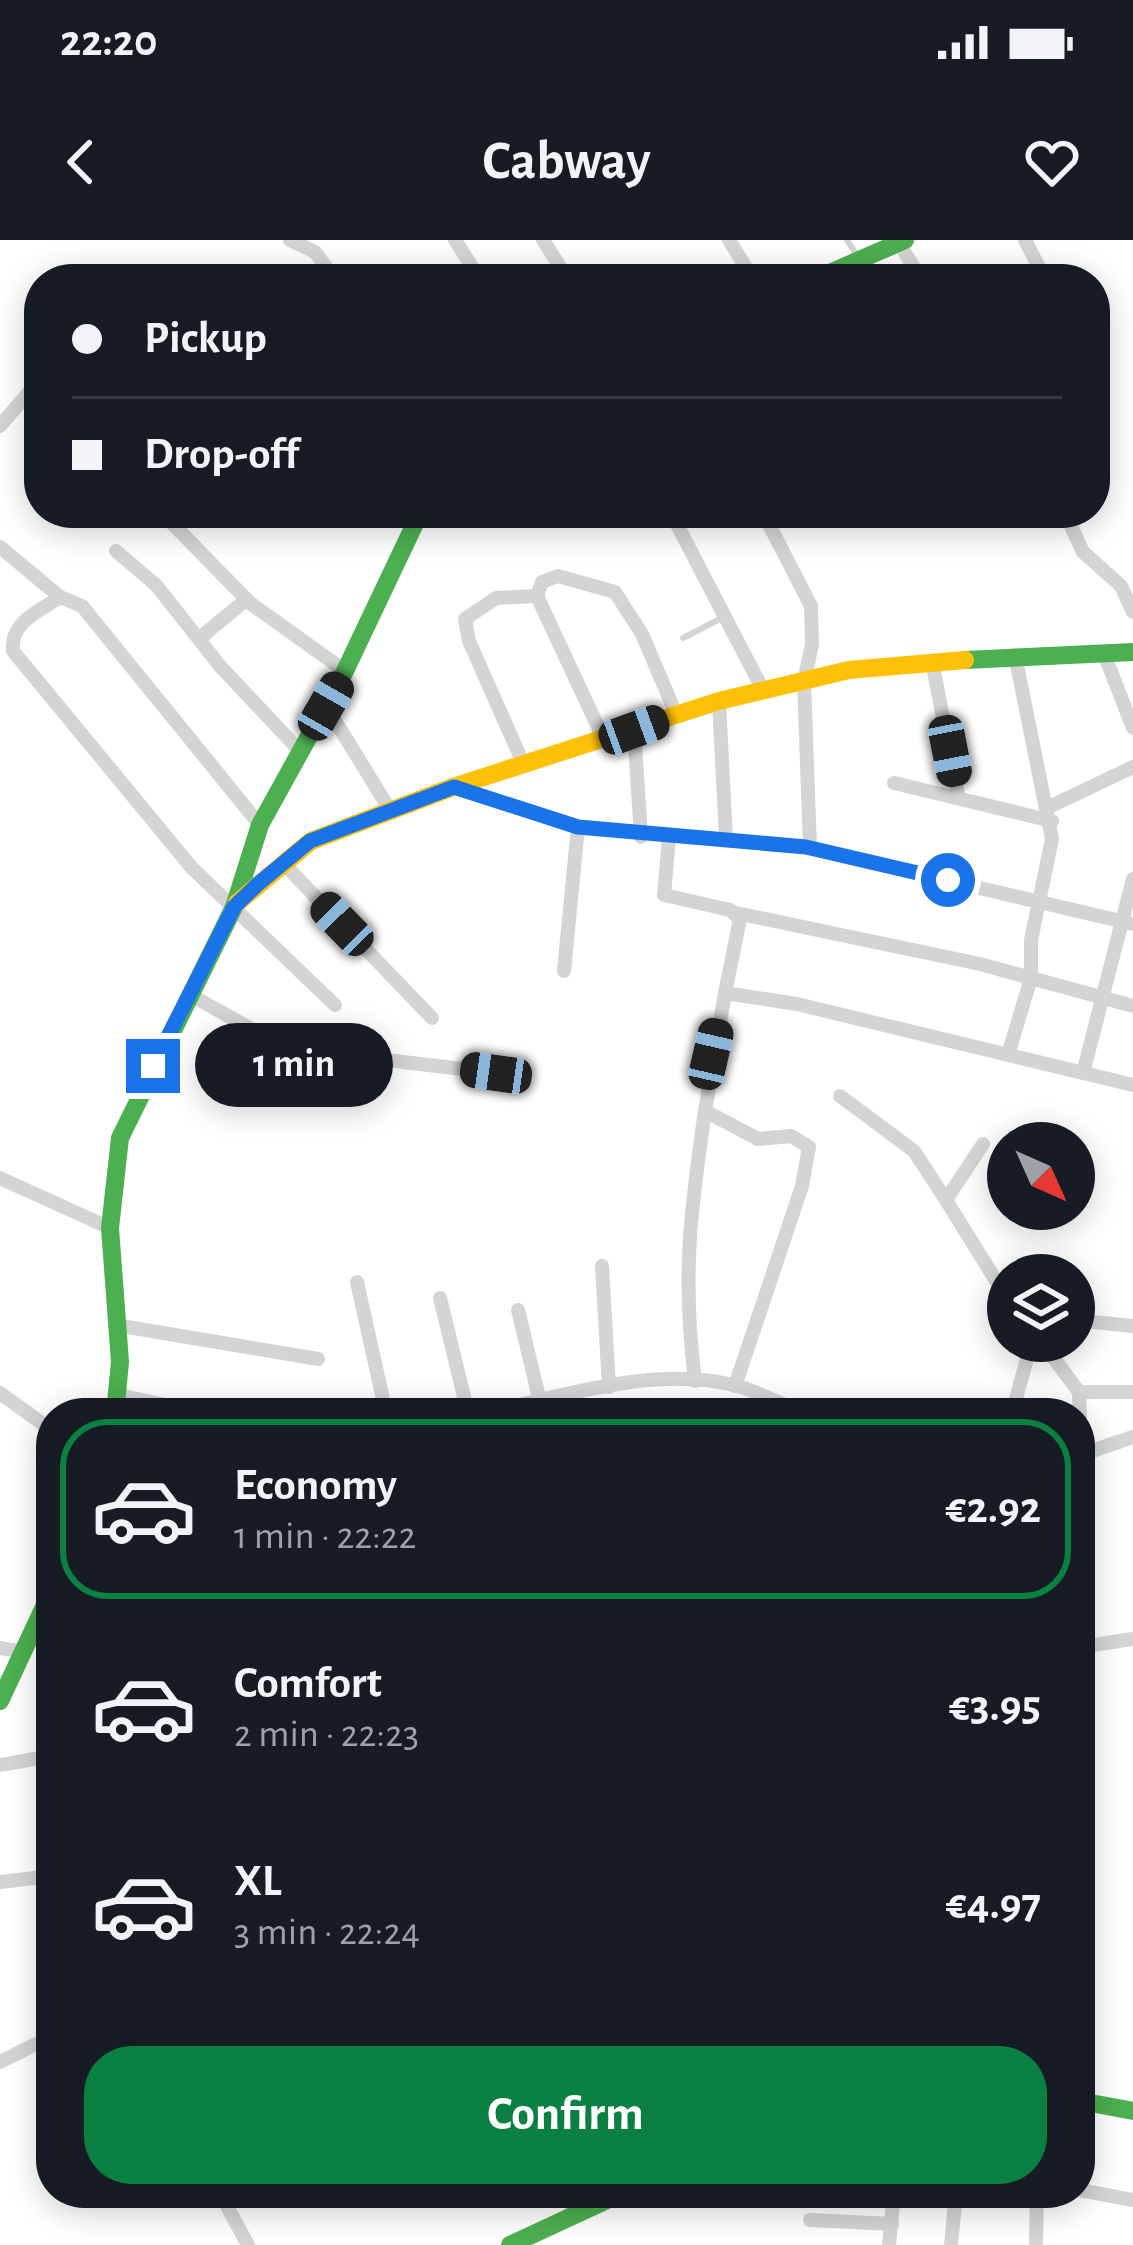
<!DOCTYPE html>
<meta charset="utf-8">
<style>
:root{--surface:#171b24;--page:#20242c;--text:#f1f3f6;--muted:#9ea1a6;--line:#363941;--accent:#0b8043}
body{margin:0;font-family:"Alegreya Sans",sans-serif;background:var(--page);color:var(--text);height:100vh;display:flex;flex-direction:column;font-size:45px;white-space:nowrap}
*{box-sizing:border-box;margin:0}
p{font-size:39px;color:var(--muted)}
.icon{flex:none;width:66px;height:66px;fill:none;stroke:currentColor;stroke-width:2;stroke-linecap:round;stroke-linejoin:round}
.map{position:relative;flex:1;overflow:hidden}
.drawer{position:absolute;left:36px;top:1158px;width:1059px;height:810px;display:flex;flex-direction:column;background:var(--surface);border-radius:48px;box-shadow:0 6px 30px #0003}
.drawer>*{flex:none}
.guide{position:absolute;left:24px;top:24px;width:1086px;height:264px;border-radius:48px;box-shadow:0 6px 30px #0003;display:grid;align-content:center;height:264px;padding:0 48px;background:var(--surface)}
.needle{width:78px;rotate:135deg}
.tools{position:absolute;left:987px;top:882px;display:grid;gap:24px}
.tools a{display:grid;place-items:center;width:108px;height:108px;border-radius:50%;background:var(--surface);box-shadow:0 6px 30px #0003;font-size:60px}
.end{position:absolute;width:54px;height:54px;margin:-27px;border:15px solid #1a73e8;background:#fff;box-shadow:0 0 0 6px #fff}
.from{border-radius:50%}
.bubble{position:absolute;height:84px;border-radius:42px;background:var(--surface);box-shadow:0 6px 30px #0003;font-size:39px;font-weight:700;line-height:84px;text-align:center}
.car{position:absolute;width:36px;height:72px;margin:-36px -18px;border-radius:15px;box-shadow:0 0 9px 3px #0007;background:linear-gradient(#222 24%,#8ab4d8 0 40%,#222 0 76%,#8ab4d8 0 86%,#222 0)}
.guide b{display:flex;align-items:center;gap:42px;height:114px;font-size:45px}
.guide b+b{border-top:3px solid var(--line)}
.guide i{width:30px;height:30px;background:var(--text)}
ul{padding:21px 0 0;list-style:none}
li{display:flex;align-items:center;gap:36px;height:180px;margin:0 24px 18px;padding:0 24px;border:6px solid transparent;border-radius:48px}
li div{flex:1}
li b{display:block;font-size:45px}
li em{font-style:normal;font-weight:700}
li.active{border-color:var(--accent)}
li>.icon{width:108px;height:108px;stroke-width:1.5}
.cta{display:flex;gap:24px;margin-top:auto;padding:24px 48px}
.cta a{flex:1;height:138px;border-radius:48px;background:var(--accent);color:#fff;font-size:48px;font-weight:700;line-height:138px;text-align:center}
.status{display:flex;justify-content:space-between;align-items:center;height:84px;padding:0 60px;background:var(--surface);direction:ltr}
.status svg{height:33px;fill:currentColor}
header{display:flex;justify-content:space-between;align-items:center;height:156px;padding:0 48px;background:var(--surface);font-size:54px;font-weight:700}
.map>svg:first-child{display:block}
.lines{fill:none;stroke-linecap:round;stroke-linejoin:round}
.lane{stroke:#d4d4d4;stroke-width:6}
.street{stroke:#d4d4d4;stroke-width:14}
.fast{stroke:#4caf50;stroke-width:18}
.slow{stroke:#ffc107;stroke-width:18}
.route{stroke:#1a73e8;stroke-width:15}
</style>
<div class="status"><b>22:20</b><svg viewBox="0 0 49 12"><path d="M0 12V9h3v3zM5 12V6h3v6zM10 12V3h3v9zM15 12V0h3v12zM26 1h20v11H26zM47 4h2v5h-2z"/></svg></div>
<header><svg class="icon" aria-label="back" viewBox="0 0 24 24"><path d="M15 5l-7 7 7 7"/></svg>Cabway<svg class="icon" aria-label="heart" viewBox="0 0 24 24"><path d="M12 20l-8-8c-3-5 5-10 8-4 3-6 11-1 8 4z"/></svg></header>
<div class="map">
<svg width="1133" height="2005" viewBox="0 0 1133 2005">
<rect width="100%" height="100%" fill="#fff"/>
<g class="lines">
<g class="lane">
<polyline points="847,0 858,17"/>
<polyline points="683,398 722,378"/>
</g>
<g class="street">
<polyline points="290,0 315,12 335,39"/>
<polyline points="455,0 480,39"/>
<polyline points="543,0 568,39"/>
<polyline points="729,0 753,39"/>
<polyline points="1025,0 1045,39"/>
<polyline points="899,3 921,39"/>
<polyline points="1095,139 1096,141"/>
<polyline points="0,186 30,151 39,149"/>
<polyline points="162,273 250,363 345,431"/>
<polyline points="671,273 763,450"/>
<polyline points="763,273 811,366 812,405 804,441 810,608"/>
<polyline points="1065,273 1083,312 1121,346 1133,372"/>
<polyline points="0,307 60,357"/>
<polyline points="116,311 156,345 220,426 299,510"/>
<polyline points="537,356 604,500"/>
<polyline points="201,397 247,359"/>
<polyline points="1105,416 1133,488"/>
<polyline points="932,421 958,555"/>
<polyline points="719,461 726,599"/>
<polyline points="326,466 390,570"/>
<polyline points="634,489 641,597"/>
<polyline points="524,525 469,401 465,379 496,358 537,356 542,342 558,336 615,352 642,394 676,474"/>
<polyline points="894,543 1052,581"/>
<polyline points="453,547 578,587 805,607 1133,684"/>
<polyline points="1049,567 1133,527"/>
<path d="M260,585l-178,-219 -22,-9c-22,15 -50,25 -47,54l179,217 143,137"/>
<polyline points="669,598 664,655 730,670 740,679 725,753 797,764 1133,845"/>
<polyline points="282,622 432,778"/>
<polyline points="736,673 980,724 1133,766"/>
<polyline points="564,731 578,587"/>
<polyline points="725,753 705,871 758,899 791,896 809,907 802,946 735,1146"/>
<polyline points="189,754 285,808 496,833"/>
<polyline points="1008,815 1031,738 1031,700 1052,599 1015,415"/>
<polyline points="1083,833 1133,639"/>
<polyline points="840,856 914,911 946,960"/>
<polyline points="983,904 946,960 1008,1060"/>
<polyline points="0,938 110,988"/>
<polyline points="602,1026 609,1147"/>
<polyline points="357,1042 386,1173"/>
<polyline points="440,1058 468,1173"/>
<polyline points="518,1070 540,1162"/>
<polyline points="1074,1080 1133,1086"/>
<polyline points="116,1085 318,1119"/>
<polyline points="1041,1101 1079,1152 1080,1178"/>
<path d="M695,1141c-13,-105 -5,-167 10,-270"/>
<polyline points="1079,1152 1133,1152"/>
<polyline points="0,1153 51,1190"/>
<polyline points="119,1155 202,1173"/>
<path d="M483,1173c79,-16 170,-48 251,-28 23,6 47,19 69,28"/>
<polyline points="1012,1173 1032,1101"/>
<polyline points="1080,1215 1133,1197"/>
<polyline points="1080,1407 1133,1399"/>
<polyline points="0,1408 23,1412"/>
<polyline points="0,1525 51,1516"/>
<polyline points="0,1642 51,1636"/>
<polyline points="0,1822 42,1801"/>
<polyline points="1080,1950 1133,1960"/>
<polyline points="220,1953 248,2005"/>
<polyline points="571,1977 574,1953"/>
<polyline points="810,1980 892,1984"/>
<polyline points="889,2005 894,1953"/>
<polyline points="951,2005 956,1953"/>
<polyline points="1036,2005 1037,1953"/>
</g>
<g class="fast">
<polyline points="816,39 905,0"/>
<polyline points="965,420 1133,412"/>
<polyline points="115,1173 120,1122 110,988 120,898 234,667 260,585 345,431 420,273"/>
<polyline points="0,1461 51,1352"/>
<polyline points="1080,1861 1133,1871"/>
<polyline points="510,2005 622,1953"/>
</g>
<polyline class="slow" points="237,663 311,601 453,547 719,461 849,430 965,420"/>
</g>
<g class="lines">
<polyline class="route" points="153,826 234,667 258,644 310,601 454,547 578,587 806,607 948,640"/>
</g>
</svg>
<div class="tools">
<a><svg class="needle" viewBox="-14 -14 28 28"><path d="M0-13l5 13h-10z" fill="#e53935"/><path d="M0 13l5-13h-10z" fill="#9ea1a6"/></svg></a>
<a><svg class="icon" aria-label="layers" viewBox="0 0 24 24"><path d="M12 4l9 5-9 5-9-5zM3 14l9 5 9-5"/></svg></a>
</div>
<i class="end from" style="left:948px;top:640px"></i>
<i class="end" style="left:153px;top:826px"></i>
<div class="bubble" style="left:195px;top:783px;width:198px">1 min</div>
<i class="car" style="left:326px;top:466px;rotate:30deg"></i>
<i class="car" style="left:634px;top:490px;rotate:70deg"></i>
<i class="car" style="left:950px;top:511px;rotate:169deg"></i>
<i class="car" style="left:342px;top:684px;rotate:316deg"></i>
<i class="car" style="left:711px;top:814px;rotate:13deg"></i>
<i class="car" style="left:496px;top:833px;rotate:278deg"></i>
<div class="guide">
<b><i class="from"></i>Pickup</b>
<b><i></i>Drop-off</b>
</div>
<section class="drawer">
<ul>
<li class="active"><svg class="icon" aria-label="car" viewBox="0 0 24 24"><path d="M5 17H2v-5l4-1 3-4h7l3 4 3 1v5h-3M9 17h6M6 11h13"/><circle cx="7" cy="17" r="2"/><circle cx="17" cy="17" r="2"/></svg><div><b>Economy</b><p>1 min · 22:22</p></div><em>€2.92</em></li>
<li><svg class="icon" aria-label="car" viewBox="0 0 24 24"><path d="M5 17H2v-5l4-1 3-4h7l3 4 3 1v5h-3M9 17h6M6 11h13"/><circle cx="7" cy="17" r="2"/><circle cx="17" cy="17" r="2"/></svg><div><b>Comfort</b><p>2 min · 22:23</p></div><em>€3.95</em></li>
<li><svg class="icon" aria-label="car" viewBox="0 0 24 24"><path d="M5 17H2v-5l4-1 3-4h7l3 4 3 1v5h-3M9 17h6M6 11h13"/><circle cx="7" cy="17" r="2"/><circle cx="17" cy="17" r="2"/></svg><div><b>XL</b><p>3 min · 22:24</p></div><em>€4.97</em></li>
</ul>
<div class="cta"><a>Confirm</a></div>
</section>
</div>
